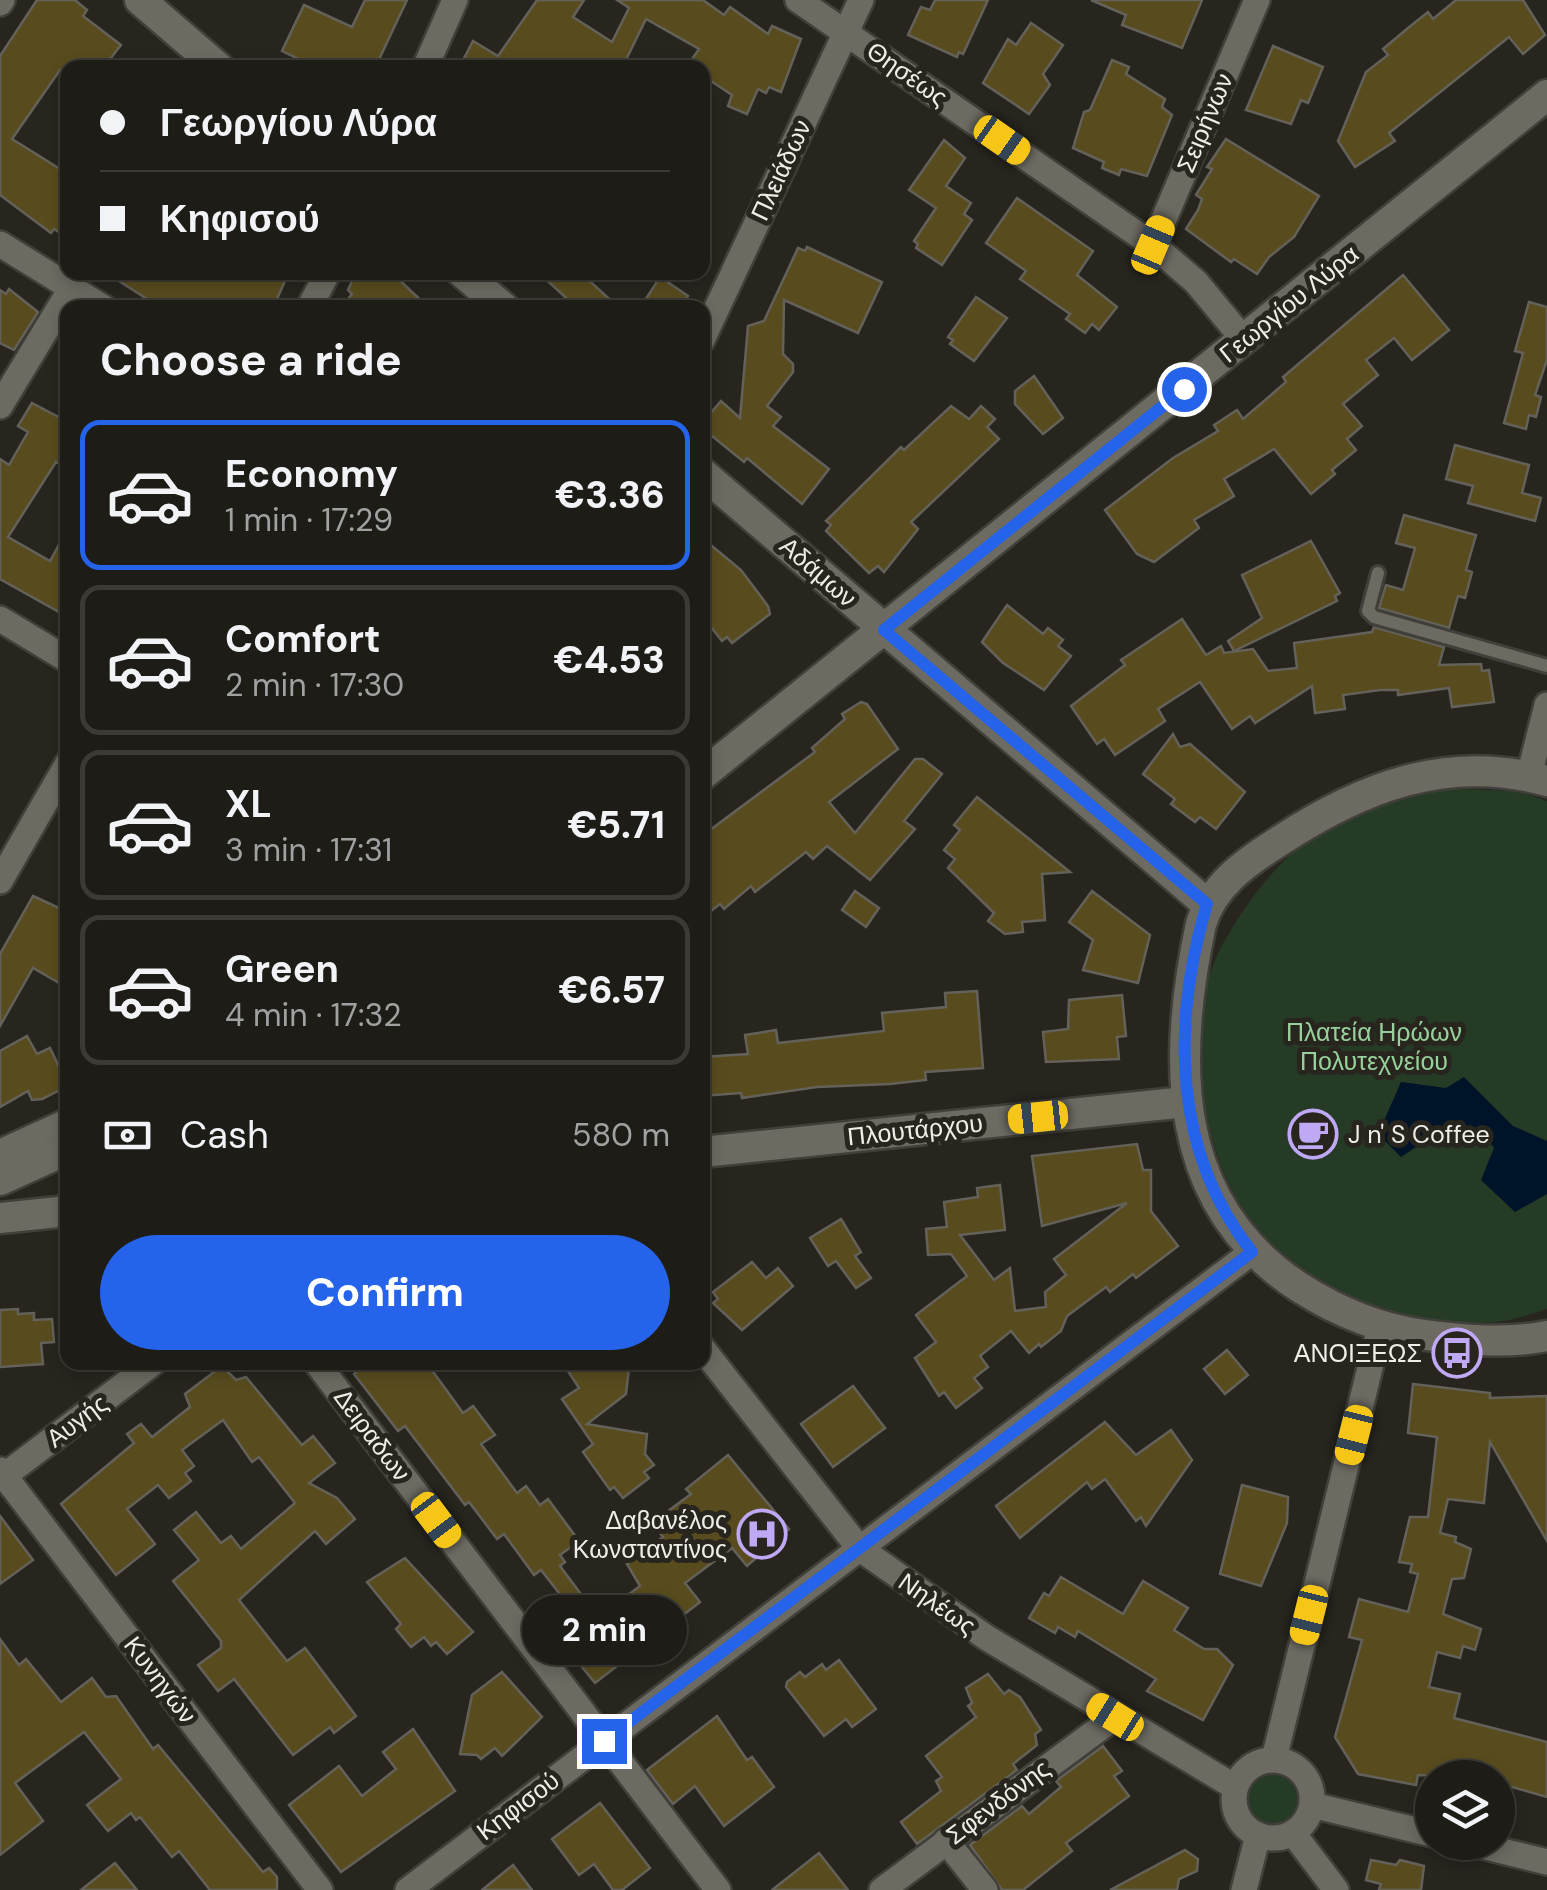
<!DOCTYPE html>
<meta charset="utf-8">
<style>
:root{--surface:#1d1c16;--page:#25251f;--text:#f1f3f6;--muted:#a0a1a1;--line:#3b3a35;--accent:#2563eb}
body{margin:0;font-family:"DM Sans",sans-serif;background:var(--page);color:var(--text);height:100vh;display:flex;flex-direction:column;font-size:38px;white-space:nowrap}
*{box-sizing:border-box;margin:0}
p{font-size:32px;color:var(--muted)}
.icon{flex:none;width:55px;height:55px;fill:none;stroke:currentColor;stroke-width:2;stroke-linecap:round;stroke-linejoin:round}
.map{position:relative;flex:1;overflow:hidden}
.details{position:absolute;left:60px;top:300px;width:650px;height:1070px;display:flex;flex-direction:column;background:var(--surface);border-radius:20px;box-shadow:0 5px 15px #0003,0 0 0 2px var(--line)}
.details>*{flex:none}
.banner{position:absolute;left:60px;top:60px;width:650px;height:220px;border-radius:20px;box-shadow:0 5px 15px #0003,0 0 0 2px var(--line);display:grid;align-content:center;height:220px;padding:0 40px;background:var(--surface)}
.buttons{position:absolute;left:1415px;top:1760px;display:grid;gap:20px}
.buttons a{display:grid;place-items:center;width:100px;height:100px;border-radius:50%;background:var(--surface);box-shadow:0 5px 15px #0003,0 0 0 2px var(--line);font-size:50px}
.end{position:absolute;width:45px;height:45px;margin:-22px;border:12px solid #2563eb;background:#fff;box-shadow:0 0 0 5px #fff}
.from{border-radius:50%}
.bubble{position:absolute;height:70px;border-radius:35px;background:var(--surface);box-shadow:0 5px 15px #0003,0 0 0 2px var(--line);font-size:32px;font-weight:800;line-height:70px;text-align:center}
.car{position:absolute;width:30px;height:60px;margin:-30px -15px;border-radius:12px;box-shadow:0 0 8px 2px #0007;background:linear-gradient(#f5c518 24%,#345 0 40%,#f5c518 0 76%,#345 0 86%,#f5c518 0)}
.banner b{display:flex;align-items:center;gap:35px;height:95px;font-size:38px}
.banner b+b{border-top:2px solid var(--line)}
.banner i{width:25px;height:25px;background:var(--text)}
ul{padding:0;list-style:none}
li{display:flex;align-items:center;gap:30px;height:150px;margin:0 20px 15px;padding:0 20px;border:5px solid var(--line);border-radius:20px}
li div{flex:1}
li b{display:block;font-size:38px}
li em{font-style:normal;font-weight:800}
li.current{border-color:var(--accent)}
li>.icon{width:90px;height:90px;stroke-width:1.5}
h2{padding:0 40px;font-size:45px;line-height:120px}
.pay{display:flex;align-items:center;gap:25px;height:110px;padding:0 40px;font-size:38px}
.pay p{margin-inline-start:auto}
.primary-button{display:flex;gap:20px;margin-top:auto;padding:20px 40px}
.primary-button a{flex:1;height:115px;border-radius:60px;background:var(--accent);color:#fff;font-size:40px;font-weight:800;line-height:115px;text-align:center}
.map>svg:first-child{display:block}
.green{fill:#253b26}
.water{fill:#001429}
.building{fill:#584c1e;stroke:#636159;stroke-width:2.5}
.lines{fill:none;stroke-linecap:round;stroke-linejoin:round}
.lane-casing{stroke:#413f39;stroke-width:18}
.street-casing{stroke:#413f39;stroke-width:30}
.secondary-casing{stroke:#413f39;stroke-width:35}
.lane{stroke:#6c6a61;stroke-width:12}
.street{stroke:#6c6a61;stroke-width:25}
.secondary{stroke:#6c6a61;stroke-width:30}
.route{stroke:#2563eb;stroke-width:12}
.labels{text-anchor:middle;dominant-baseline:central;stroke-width:10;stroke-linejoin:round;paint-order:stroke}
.street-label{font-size:25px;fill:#eeede8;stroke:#27251e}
.park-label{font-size:25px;fill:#97d09a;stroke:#27251e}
.poi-label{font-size:25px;fill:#eeede8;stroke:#27251e;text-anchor:end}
</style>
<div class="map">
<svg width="1547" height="1890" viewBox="0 0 1547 1890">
<rect width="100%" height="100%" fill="#27251e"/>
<g class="green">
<path d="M1433,788l84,3 30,10v508c-14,4 -29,10 -44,12 -79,11 -180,-24 -236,-80 -57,-57 -84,-186 -59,-263 11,-32 28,-58 48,-85 25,-32 58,-65 97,-82 25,-11 54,-16 80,-23z"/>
<circle cx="1271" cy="1800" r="26"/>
</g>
<polygon class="water" points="1464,1077 1513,1126 1547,1141 1547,1194 1515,1212 1481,1180 1494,1148 1480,1131 1466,1141 1431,1137 1401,1157 1378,1134 1401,1082 1446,1088"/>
<g class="building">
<polygon points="37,0 75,0 87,10 83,16 121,45 103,68 68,68 67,75 60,70 12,139 68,174 68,238 54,229 51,233 0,195 0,56"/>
<polygon points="365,0 407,0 375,68 317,68 282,51 304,5 352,27"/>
<polygon points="537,0 584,0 573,17 612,42 629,8 617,0 703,0 724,15 730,7 768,34 772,26 801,39 781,92 769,87 766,93 758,89 747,114 728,106 732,95 702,75 702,68 686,68 699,49 646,19 622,68 459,68 473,41 498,56"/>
<polygon points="935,0 988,0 963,54 959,52 957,57 908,35 921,7 930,10"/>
<polygon points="1091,0 1202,0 1182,48 1122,25 1126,15"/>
<polygon points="1456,0 1523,0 1545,35 1523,54 1509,37 1389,133 1395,141 1355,167 1338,141 1366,72 1388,55 1383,49 1408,28 1428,12 1433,19"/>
<polygon points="1031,23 1063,45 1043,74 1050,85 1029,114 983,83 1008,39 1016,45"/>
<polygon points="1273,46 1323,67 1308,103 1301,100 1291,124 1246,110"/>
<polygon points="1112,60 1129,67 1126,74 1165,99 1162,107 1172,115 1147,176 1121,169 1119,175 1102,168 1104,162 1073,148 1084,112 1090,110"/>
<polygon points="1226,139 1319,196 1294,237 1269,257 1257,274 1234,259 1231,262 1186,229 1198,210 1202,199 1196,195 1212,169 1207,167"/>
<polygon points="944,140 965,158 946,186 971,203 964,214 972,220 942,265 916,248 918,244 914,241 936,208 909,190"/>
<polygon points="1017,198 1093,251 1077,275 1117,307 1099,330 1092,324 1085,333 1066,319 1070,314 1020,279 1026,271 986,243"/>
<polygon points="807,247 882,282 858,333 784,300 783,354 793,364 793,372 767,406 781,417 773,426 829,469 802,504 747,458 744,462 702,428 702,423 721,401 740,418 748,326 764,321 798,248 805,251"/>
<polygon points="105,272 289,272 273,308 161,308"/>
<polygon points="356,272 391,272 429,308 341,308 352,294 348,290"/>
<polygon points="538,272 580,272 619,308 577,308"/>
<polygon points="1403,275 1449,330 1412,360 1394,338 1366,360 1378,375 1343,404 1362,426 1347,439 1356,450 1332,470 1335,474 1311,494 1274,449 1224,479 1234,496 1194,520 1199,528 1154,562 1137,554 1105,510 1173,458 1218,431 1214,425 1237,410 1243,419 1286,382 1283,377"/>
<polygon points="660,277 688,296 681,308 640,308"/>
<polygon points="9,289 38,312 14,350 0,343 0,290 6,294"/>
<polygon points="976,297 1007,318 974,361 950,344 953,340 948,337"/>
<polygon points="1529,302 1547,307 1547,360 1535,395 1541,397 1536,417 1529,415 1526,429 1504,423 1523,353 1515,351"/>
<polygon points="1034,376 1063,418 1043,434 1015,404 1015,391"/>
<polygon points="32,403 68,422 68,469 56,462 8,537 50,561 68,528 68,597 59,612 0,579 0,459 9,465 28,432 18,426"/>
<polygon points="951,406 969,419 981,406 995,419 987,427 999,439 911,522 918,529 884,572 878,566 869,573 826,531 831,525 826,521 901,447 904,450"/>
<polygon points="1455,445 1529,465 1522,493 1541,498 1535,521 1468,503 1473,486 1446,479"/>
<polygon points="1404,515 1476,535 1466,570 1472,572 1465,598 1458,596 1449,628 1379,608 1386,585 1403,590 1415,548 1396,543"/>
<polygon points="1311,541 1340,593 1335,596 1337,601 1234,651 1228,641 1262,618 1242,575"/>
<polygon points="712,546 741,570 768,606 770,614 732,643 727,637 722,641 703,617 709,612 702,604 702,561"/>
<polygon points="1007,605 1043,634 1048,628 1063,640 1058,646 1071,656 1044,690 1003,663 982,642"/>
<polygon points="1182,619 1206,655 1221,646 1224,653 1253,649 1268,671 1297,668 1294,643 1372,632 1374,627 1444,647 1439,665 1481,664 1482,671 1489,670 1494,702 1452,707 1449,688 1398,695 1398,690 1380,690 1343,695 1345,709 1315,713 1312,686 1255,723 1250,716 1232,729 1200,682 1158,709 1165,721 1115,755 1104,739 1097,744 1071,706 1125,665 1121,660"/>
<polygon points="861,702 867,704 898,749 829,802 855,833 915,759 923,759 942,774 904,821 915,829 870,880 827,846 813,859 806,852 755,892 751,886 724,909 720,904 702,918 702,836 815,752 812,748 845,719 842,714"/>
<polygon points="1173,734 1180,747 1190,744 1245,792 1216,829 1200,817 1195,822 1171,804 1175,799 1143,774"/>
<polygon points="977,797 1070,872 1042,874 1045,920 1022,922 1023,932 1005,934 988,921 994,913 948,868 955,859 944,850 960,830 954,825"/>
<polygon points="855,891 879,908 866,927 842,910"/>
<polygon points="1092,891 1150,935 1138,983 1083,970 1093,940 1069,922"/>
<polygon points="33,896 68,912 68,975 59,983 33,968 0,1026 0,954"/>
<polygon points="977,991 983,1068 925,1072 926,1080 890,1084 817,1087 742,1098 741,1093 702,1096 702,1057 748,1054 745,1035 776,1030 778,1043 884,1031 882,1013 946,1007 945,993"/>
<polygon points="1122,995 1126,1036 1117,1037 1119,1059 1046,1062 1043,1032 1068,1029 1069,1000"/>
<polygon points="27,1036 37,1054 50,1048 68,1086 42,1099 32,1100 28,1091 0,1107 0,1051"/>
<polygon points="1137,1144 1143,1170 1151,1170 1151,1211 1178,1246 1136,1278 1133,1274 1110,1292 1106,1287 1067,1316 1061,1331 1041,1347 1039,1344 1029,1353 1011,1331 980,1356 988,1367 974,1378 982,1388 956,1408 944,1392 939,1396 915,1358 936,1342 916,1315 967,1276 951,1254 928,1255 926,1229 947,1227 944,1202 978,1197 977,1188 1000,1185 1005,1230 960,1235 994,1280 1010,1268 1015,1311 1046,1307 1045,1292 1066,1275 1054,1259 1127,1203 1042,1226 1032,1156"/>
<polygon points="841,1219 861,1252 855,1256 871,1278 856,1288 836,1261 828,1266 810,1238"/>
<polygon points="752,1262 766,1278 778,1268 793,1286 742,1330 713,1303 718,1299 713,1292"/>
<polygon points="18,1309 18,1314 34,1313 34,1320 52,1319 54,1342 41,1343 43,1364 0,1367 0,1310"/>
<polygon points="1227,1350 1248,1375 1225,1394 1204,1369"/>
<polygon points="369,1362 426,1362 463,1413 473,1406 495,1435 481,1444 517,1493 526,1486 540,1505 548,1499 579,1541 560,1555 565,1562 560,1566 598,1617 640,1586 627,1564 663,1537 652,1523 691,1494 686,1489 728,1455 789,1529 747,1566 732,1548 685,1583 700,1602 595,1683 543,1619 566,1602 541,1570 534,1575 504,1534 497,1539 469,1502 465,1505 405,1426 398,1431 354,1374"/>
<polygon points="562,1362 609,1362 629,1368 626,1394 587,1424 647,1434 645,1454 654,1465 644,1472 649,1478 623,1498 614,1487 610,1490 583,1452 593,1444 562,1399 579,1388"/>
<polygon points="222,1366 236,1380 246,1377 302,1445 313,1436 335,1463 309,1483 337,1498 355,1519 326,1544 315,1531 239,1600 287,1661 305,1648 356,1716 334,1733 330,1727 293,1755 234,1679 218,1691 198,1665 221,1648 221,1641 173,1581 199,1560 174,1530 196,1512 221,1543 231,1536 241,1549 295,1503 259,1457 252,1462 223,1420 182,1450 194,1466 185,1473 191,1481 169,1498 158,1485 127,1509 155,1544 116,1575 61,1504 134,1443 127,1434 141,1424 152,1437 190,1407 185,1394"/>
<polygon points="1413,1384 1490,1393 1490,1398 1547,1396 1547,1541 1490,1442 1484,1503 1448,1499 1440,1533 1456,1537 1455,1542 1471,1549 1464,1578 1452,1579 1443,1614 1481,1629 1475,1650 1463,1646 1460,1658 1437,1652 1429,1687 1460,1694 1454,1718 1547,1742 1547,1797 1498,1783 1498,1778 1418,1775 1416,1785 1358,1774 1335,1737 1362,1640 1349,1637 1359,1599 1408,1612 1418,1574 1410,1572 1412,1564 1399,1562 1410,1517 1428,1517 1437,1437 1408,1433"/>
<polygon points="853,1386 885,1428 833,1467 801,1424"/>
<polygon points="1105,1422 1136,1455 1171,1430 1192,1460 1146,1526 1141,1517 1136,1521 1105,1479 1092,1489 1087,1482 1020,1538 996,1506"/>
<polygon points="1242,1485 1288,1497 1287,1523 1261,1586 1220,1574"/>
<polygon points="0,1516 33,1560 0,1584"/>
<polygon points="405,1558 473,1632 447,1654 436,1642 431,1646 424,1637 411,1647 396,1629 401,1624 367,1582"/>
<polygon points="1061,1577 1123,1614 1143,1581 1188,1608 1174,1630 1204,1649 1217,1649 1233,1665 1203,1720 1147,1691 1156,1679 1078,1631 1075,1637 1058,1627 1055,1633 1029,1618 1044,1593 1049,1596"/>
<polygon points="0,1639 19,1665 26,1659 61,1702 92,1678 106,1697 116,1696 153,1749 158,1745 263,1872 269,1868 277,1877 277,1890 210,1890 179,1851 172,1857 140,1817 136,1820 131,1813 108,1831 87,1805 121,1779 84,1732 15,1783 43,1821 0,1855"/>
<polygon points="839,1660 876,1709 852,1727 846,1719 824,1736 786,1687 787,1682 800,1672 805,1677 822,1664 826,1670"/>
<polygon points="502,1672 542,1717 502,1756 495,1748 481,1759 477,1755 460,1754 472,1695"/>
<polygon points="988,1674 1004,1694 1009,1690 1020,1697 1041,1730 1035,1734 1037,1745 1013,1764 1017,1770 917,1844 901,1822 941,1791 936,1781 942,1777 926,1756 976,1717 968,1706 972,1703 966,1688"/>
<polygon points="717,1716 747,1760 752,1757 774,1787 724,1826 695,1786 673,1804 647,1770"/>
<polygon points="413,1729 455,1791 341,1872 289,1805 339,1766 362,1796 396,1769 383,1752"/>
<polygon points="1103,1746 1122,1771 1114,1776 1129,1796 1066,1843 1072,1851 1023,1890 1002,1890 970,1845 1022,1806 1029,1814 1061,1787 1056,1781"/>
<polygon points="600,1803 650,1868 622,1890 613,1890 594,1864 579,1875 552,1839"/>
<polygon points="1185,1850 1198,1859 1197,1871 1179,1879 1177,1890 1110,1890"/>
<polygon points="819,1853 848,1890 772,1890"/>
<polygon points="1371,1860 1396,1865 1400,1860 1424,1866 1421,1890 1379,1890 1381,1884 1366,1880"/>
<polygon points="115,1863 137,1890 81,1890"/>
<polygon points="513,1865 532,1890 482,1890"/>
</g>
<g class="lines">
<g class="lane-casing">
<polyline id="lane" points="1378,573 1368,611 1374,617 1547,666"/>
</g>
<g class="street-casing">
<g id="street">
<polyline points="798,0 1153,245 1196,282 1244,340"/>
<polyline points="0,3 2,0"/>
<polyline points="425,68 455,0"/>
<polyline points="0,244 104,308"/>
<polyline points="1153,245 1257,0"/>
<polyline points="309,308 328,272"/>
<polyline points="702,340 861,0"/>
<polyline points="0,406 72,287"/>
<polyline points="0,619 68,660"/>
<polyline points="1529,776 1547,705"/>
<polyline points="0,881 68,763"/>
<polyline points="702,1348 859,1548 987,1638 1235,1787"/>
<polyline points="316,1362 718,1890"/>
<polyline points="0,1470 320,1890"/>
<polyline points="0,1479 154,1362"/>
<polyline points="1274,1759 1380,1327"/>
<circle cx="1273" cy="1799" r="39"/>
<polyline points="1312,1805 1432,1834"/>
<polyline points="1293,1833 1336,1890"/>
<polyline points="946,1841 985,1890"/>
<polyline points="1466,1842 1547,1862"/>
<polyline points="408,1890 1252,1252"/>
<polyline points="882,1890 1115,1717"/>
<polyline points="1244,1890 1258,1835"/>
</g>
</g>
<g class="secondary-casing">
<g id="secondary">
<polyline points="140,0 219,68"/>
<polyline points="462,272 504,308"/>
<polyline points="702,473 1207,904"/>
<polyline points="702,775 1547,95"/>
<path d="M1547,781c-100,-28 -187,7 -269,61 -33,21 -65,43 -77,82 -29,135 -31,279 98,363 39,25 80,42 126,48 39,5 83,9 122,1"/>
<polyline points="702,1152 1186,1102"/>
<polyline points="0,1155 68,1124"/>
<polyline points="0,1180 68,1149"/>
<polyline points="0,1218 68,1211"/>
</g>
</g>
<use href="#lane" class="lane"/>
<use href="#street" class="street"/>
<use href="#secondary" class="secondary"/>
</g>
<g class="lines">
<path class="route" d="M604,1741l648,-489c-80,-101 -80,-229 -45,-348l-323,-274 300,-241"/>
</g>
<defs>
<g id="cafe-ring" transform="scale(2.5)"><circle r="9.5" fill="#27251e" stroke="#bfa8f4" stroke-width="1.5"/><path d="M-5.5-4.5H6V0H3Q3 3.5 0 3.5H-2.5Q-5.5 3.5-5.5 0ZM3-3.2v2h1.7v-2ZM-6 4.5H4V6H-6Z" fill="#bfa8f4"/></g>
<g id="bus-ring" transform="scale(2.5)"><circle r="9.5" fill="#27251e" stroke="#bfa8f4" stroke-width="1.5"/><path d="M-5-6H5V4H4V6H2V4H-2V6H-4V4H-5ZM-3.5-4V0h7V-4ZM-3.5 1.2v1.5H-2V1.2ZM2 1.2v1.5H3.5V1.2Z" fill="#bfa8f4"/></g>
<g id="hospital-ring" transform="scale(2.5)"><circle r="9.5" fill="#27251e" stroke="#bfa8f4" stroke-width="1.5"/><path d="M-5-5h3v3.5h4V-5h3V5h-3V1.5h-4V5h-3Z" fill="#bfa8f4"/></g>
</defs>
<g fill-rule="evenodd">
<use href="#cafe-ring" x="1313" y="1134"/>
<use href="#bus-ring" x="1457" y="1353"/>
<use href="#hospital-ring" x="762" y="1534"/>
</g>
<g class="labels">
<g class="street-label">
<text transform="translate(907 74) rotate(35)">Θησέως</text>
<text transform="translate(1205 123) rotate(-67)">Σειρήνων</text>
<text transform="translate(781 170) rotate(-65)">Πλειάδων</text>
<text transform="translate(1289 304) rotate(-39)">Γεωργίου Λύρα</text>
<text transform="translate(818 572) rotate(41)">Αδάμων</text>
<text transform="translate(915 1130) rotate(-6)">Πλουτάρχου</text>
<text transform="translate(77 1421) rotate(-37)">Αυγής</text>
<text transform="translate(372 1435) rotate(53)">Δειραδων</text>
<text transform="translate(937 1604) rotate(35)">Νηλέως</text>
<text transform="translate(160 1680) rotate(53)">Κυνηγών</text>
<text transform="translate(998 1802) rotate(-37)">Σφενδόνης</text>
<text transform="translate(518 1806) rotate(-37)">Κηφισού</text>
</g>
<g class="park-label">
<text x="1374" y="1032">Πλατεία Ηρώων<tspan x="1374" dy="29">Πολυτεχνείου</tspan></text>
</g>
<g class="poi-label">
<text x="1348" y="1134" text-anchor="start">J n' S Coffee</text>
<text x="1422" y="1353">ΑΝΟΙΞΕΩΣ</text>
<text x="727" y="1520">Δαβανέλος<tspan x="727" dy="29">Κωνσταντίνος</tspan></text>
</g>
</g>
</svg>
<div class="buttons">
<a><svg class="icon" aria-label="layers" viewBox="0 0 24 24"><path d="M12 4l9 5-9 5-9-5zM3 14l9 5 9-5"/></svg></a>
</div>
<i class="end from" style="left:1184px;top:389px"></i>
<i class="end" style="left:604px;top:1741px"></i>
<div class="bubble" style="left:522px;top:1595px;width:165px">2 min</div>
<i class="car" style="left:1002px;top:140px;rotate:125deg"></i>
<i class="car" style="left:1153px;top:245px;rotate:23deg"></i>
<i class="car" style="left:1038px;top:1117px;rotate:264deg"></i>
<i class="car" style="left:1354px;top:1435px;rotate:194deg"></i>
<i class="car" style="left:436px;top:1520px;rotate:143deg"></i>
<i class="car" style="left:1309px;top:1615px;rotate:194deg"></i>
<i class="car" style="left:1115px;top:1717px;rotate:302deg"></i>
<div class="banner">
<b><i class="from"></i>Γεωργίου Λύρα</b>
<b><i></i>Κηφισού</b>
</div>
<section class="details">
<h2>Choose a ride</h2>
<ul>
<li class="current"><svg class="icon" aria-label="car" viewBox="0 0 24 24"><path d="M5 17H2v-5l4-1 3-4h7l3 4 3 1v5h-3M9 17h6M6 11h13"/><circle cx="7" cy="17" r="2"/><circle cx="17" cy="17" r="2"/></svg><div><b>Economy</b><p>1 min · 17:29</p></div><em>€3.36</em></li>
<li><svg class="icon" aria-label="car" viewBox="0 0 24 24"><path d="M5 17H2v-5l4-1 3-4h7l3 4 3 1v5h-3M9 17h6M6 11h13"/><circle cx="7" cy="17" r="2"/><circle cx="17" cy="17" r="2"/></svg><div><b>Comfort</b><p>2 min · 17:30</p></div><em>€4.53</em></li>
<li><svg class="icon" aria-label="car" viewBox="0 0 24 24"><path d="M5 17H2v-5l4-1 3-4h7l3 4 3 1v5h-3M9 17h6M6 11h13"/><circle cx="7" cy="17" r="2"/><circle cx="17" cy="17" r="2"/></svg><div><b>XL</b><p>3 min · 17:31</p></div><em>€5.71</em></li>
<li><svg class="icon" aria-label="car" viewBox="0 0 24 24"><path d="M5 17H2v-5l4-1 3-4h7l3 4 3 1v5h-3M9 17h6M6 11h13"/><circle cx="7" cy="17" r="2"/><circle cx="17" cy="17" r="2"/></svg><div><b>Green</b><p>4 min · 17:32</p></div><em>€6.57</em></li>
</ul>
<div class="pay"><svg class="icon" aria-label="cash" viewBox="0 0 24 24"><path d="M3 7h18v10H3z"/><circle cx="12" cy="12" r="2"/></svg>Cash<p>580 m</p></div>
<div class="primary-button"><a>Confirm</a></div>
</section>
</div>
